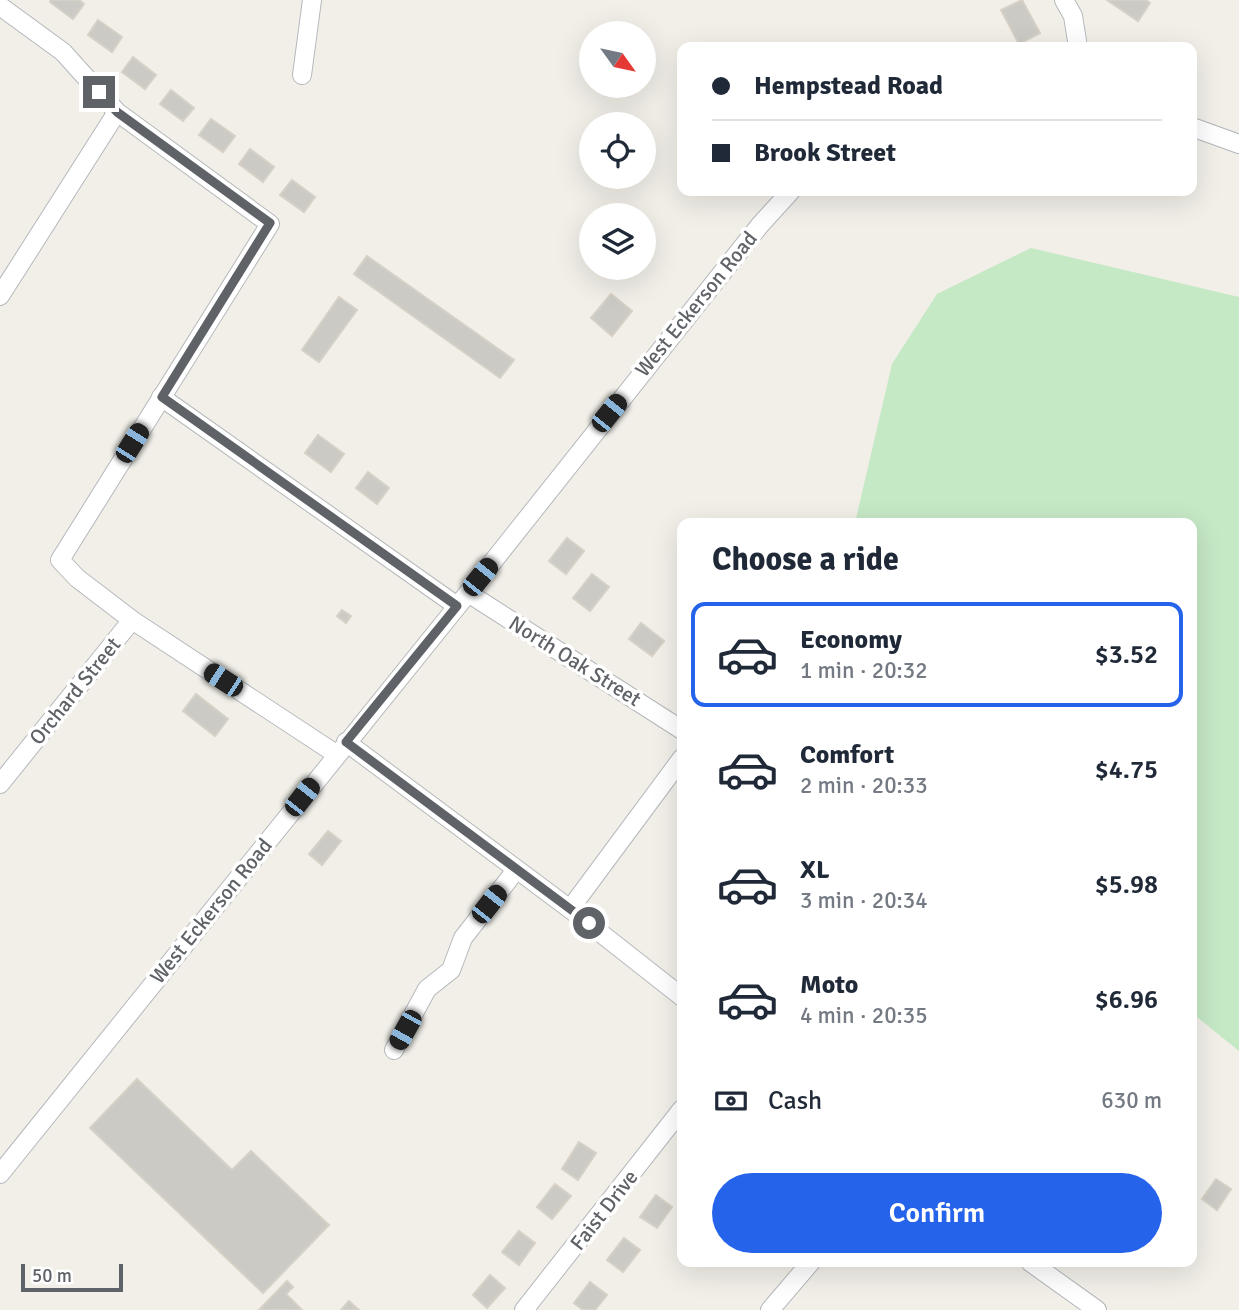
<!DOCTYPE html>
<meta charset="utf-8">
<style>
:root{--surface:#fff;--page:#f6f6f7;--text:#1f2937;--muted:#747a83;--line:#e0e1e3;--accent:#2563eb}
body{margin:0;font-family:Signika,sans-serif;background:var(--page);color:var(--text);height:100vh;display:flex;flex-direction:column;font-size:26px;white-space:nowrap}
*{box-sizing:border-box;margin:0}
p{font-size:23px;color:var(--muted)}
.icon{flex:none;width:38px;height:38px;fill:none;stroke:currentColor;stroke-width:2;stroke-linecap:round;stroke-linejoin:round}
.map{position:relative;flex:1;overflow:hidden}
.panel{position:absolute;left:677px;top:518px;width:520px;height:749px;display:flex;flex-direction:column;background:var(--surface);border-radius:14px;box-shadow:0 7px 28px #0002}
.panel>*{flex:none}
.hud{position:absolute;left:677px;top:42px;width:520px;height:154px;border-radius:14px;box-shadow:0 7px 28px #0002;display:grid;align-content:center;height:154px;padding:0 35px;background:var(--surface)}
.needle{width:46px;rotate:123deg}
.buttons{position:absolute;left:579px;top:21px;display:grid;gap:14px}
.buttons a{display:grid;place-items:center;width:77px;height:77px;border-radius:50%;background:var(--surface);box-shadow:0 7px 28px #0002;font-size:35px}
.scale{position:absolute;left:21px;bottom:18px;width:102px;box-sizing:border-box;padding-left:7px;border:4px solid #5f6368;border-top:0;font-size:19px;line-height:24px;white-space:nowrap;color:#5f6368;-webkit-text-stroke:5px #fff;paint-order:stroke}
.end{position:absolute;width:32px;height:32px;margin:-16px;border:9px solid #5f6368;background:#fff;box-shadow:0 0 0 4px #fff}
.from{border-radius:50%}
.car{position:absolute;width:21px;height:42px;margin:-21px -10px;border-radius:9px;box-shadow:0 0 5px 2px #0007;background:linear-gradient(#222 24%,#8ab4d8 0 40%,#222 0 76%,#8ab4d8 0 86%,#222 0)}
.hud b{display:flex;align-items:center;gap:24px;height:66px;font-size:26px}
.hud b+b{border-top:2px solid var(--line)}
.hud i{width:18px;height:18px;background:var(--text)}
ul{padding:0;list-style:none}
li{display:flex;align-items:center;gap:21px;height:105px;margin:0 14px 10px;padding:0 21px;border:4px solid transparent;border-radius:14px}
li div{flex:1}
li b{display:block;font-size:26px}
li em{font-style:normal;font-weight:600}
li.active{border-color:var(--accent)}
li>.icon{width:63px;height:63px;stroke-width:1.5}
h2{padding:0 35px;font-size:32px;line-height:84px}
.pay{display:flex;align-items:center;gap:18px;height:77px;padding:0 35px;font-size:26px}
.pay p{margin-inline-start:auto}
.button{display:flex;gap:14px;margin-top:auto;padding:14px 35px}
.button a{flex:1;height:80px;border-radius:42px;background:var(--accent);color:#fff;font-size:28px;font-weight:600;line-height:80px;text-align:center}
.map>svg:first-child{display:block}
.green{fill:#c5e8c5}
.building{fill:#cccac5;stroke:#d6d1c6;stroke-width:2}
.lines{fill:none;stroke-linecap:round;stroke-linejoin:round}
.minor-casing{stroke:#b5b8bc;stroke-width:20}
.minor{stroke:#fff;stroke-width:18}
.route{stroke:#5f6368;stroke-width:9}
.labels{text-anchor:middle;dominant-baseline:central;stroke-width:7;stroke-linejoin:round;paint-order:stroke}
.street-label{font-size:21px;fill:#5f6368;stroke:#fff}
</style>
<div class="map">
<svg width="1239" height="1310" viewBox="0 0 1239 1310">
<rect width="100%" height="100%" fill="#f1efe8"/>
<polygon class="green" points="1031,248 1239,297 1239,1051 1192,1013 1192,523 855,523 892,364 937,294"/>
<g class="building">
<polygon points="51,0 79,0 84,4 73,19 50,2"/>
<polygon points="1022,0 1040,33 1019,44 1001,10"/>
<polygon points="1107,0 1146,0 1150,3 1138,21"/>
<polygon points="98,20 122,37 112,52 88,35"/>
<polygon points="133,57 156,75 145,89 122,72"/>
<polygon points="171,90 194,108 183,121 160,104"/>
<polygon points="211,119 235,136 223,152 199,135"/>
<polygon points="250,149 274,167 263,182 239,164"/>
<polygon points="292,180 315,197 304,212 280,195"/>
<polygon points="367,256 514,360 500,378 354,274"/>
<polygon points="611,294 632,311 612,336 591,318"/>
<polygon points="339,297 357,310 319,362 302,350"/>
<polygon points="318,435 344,454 331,472 305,453"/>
<polygon points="368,472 389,488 377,504 356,488"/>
<polygon points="567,538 584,551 566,574 549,561"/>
<polygon points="592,574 609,587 590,611 573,598"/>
<polygon points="342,610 351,616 346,623 337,616"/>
<polygon points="641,623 664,641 652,656 629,639"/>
<polygon points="196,694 228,719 215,736 183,711"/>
<polygon points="328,831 341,841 322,865 309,854"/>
<polygon points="137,1079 232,1170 251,1151 329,1225 263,1293 90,1128"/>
<polygon points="579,1142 596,1153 578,1180 562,1169"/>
<polygon points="1216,1179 1231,1189 1217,1210 1202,1199"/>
<polygon points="555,1184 571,1196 552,1219 537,1207"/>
<polygon points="656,1195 672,1207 657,1228 640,1217"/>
<polygon points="519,1231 535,1243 519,1265 502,1252"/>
<polygon points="624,1238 640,1250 623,1272 607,1260"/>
<polygon points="490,1275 505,1288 487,1308 473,1295"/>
<polygon points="287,1281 293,1287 286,1294 302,1310 259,1310"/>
<polygon points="590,1282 607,1295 595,1310 583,1310 574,1303"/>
<polygon points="349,1301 359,1310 341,1310"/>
</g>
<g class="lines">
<g class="minor-casing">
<g id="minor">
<polyline points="1064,0 1073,16 1078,47"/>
<polyline points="0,6 63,52 117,112 270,224 60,560 77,578 132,620 336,754"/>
<polyline points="302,75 312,0"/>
<polyline points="1192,127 1239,144"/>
<polyline points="0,296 117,112"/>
<polyline points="161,397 457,606"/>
<polyline points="468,593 682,730"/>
<polyline points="346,742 570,909 682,997"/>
<polyline points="0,784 132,620"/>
<polyline points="570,909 682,758"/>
<polyline points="394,1050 427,989 451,970 463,938 516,870"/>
<polyline points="0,1174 468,593 760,225 791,191"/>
<polyline points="1030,1262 1097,1310"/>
<polyline points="524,1310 682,1109"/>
<polyline points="770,1310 811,1262"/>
</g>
</g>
<use href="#minor" class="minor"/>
</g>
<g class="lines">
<polyline class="route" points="99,92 117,112 270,223 162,397 457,606 346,742 589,923"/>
</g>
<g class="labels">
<g class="street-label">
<text transform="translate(696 304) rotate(-51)">West Eckerson Road</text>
<text transform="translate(575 661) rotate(32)">North Oak Street</text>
<text transform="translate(75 691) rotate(-51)">Orchard Street</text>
<text transform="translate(211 911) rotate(-51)">West Eckerson Road</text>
<text transform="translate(604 1210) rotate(-52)">Faist Drive</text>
</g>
</g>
</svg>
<div class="buttons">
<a><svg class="needle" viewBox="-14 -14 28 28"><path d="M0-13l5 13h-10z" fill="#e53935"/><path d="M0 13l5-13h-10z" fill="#747a83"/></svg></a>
<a><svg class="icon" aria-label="locate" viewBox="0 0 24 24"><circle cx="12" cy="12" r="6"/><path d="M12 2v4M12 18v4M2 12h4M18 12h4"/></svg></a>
<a><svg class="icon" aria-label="layers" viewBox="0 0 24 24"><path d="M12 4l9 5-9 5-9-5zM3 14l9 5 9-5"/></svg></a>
</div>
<div class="scale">50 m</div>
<i class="end from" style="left:589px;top:923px"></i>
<i class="end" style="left:99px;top:92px"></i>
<i class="car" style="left:609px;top:413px;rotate:39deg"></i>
<i class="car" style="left:132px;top:443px;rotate:32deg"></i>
<i class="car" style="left:480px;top:577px;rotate:39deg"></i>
<i class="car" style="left:223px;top:680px;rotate:303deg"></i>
<i class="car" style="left:302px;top:797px;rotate:38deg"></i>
<i class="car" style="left:489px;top:904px;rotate:38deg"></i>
<i class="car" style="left:405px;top:1030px;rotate:209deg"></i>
<div class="hud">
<b><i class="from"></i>Hempstead Road</b>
<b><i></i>Brook Street</b>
</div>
<section class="panel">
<h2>Choose a ride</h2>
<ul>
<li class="active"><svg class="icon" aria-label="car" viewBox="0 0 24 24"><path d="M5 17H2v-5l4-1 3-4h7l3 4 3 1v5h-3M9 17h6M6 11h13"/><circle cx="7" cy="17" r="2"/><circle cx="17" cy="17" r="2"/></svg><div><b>Economy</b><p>1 min · 20:32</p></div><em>$3.52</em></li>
<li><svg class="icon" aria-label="car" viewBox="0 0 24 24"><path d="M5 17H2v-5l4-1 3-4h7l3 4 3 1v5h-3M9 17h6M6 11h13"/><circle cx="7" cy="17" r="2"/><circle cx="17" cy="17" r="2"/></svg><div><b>Comfort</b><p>2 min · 20:33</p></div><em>$4.75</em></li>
<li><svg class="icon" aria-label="car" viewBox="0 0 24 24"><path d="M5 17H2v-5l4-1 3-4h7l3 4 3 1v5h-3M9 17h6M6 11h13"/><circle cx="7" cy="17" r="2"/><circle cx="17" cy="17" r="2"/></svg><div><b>XL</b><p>3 min · 20:34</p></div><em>$5.98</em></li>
<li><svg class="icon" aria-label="car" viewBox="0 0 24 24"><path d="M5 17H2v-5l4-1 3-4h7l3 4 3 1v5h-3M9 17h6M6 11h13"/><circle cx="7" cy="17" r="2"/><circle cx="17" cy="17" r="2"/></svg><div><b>Moto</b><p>4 min · 20:35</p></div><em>$6.96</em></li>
</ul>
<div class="pay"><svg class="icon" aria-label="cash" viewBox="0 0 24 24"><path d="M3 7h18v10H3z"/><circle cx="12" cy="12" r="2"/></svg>Cash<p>630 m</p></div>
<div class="button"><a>Confirm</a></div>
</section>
</div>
